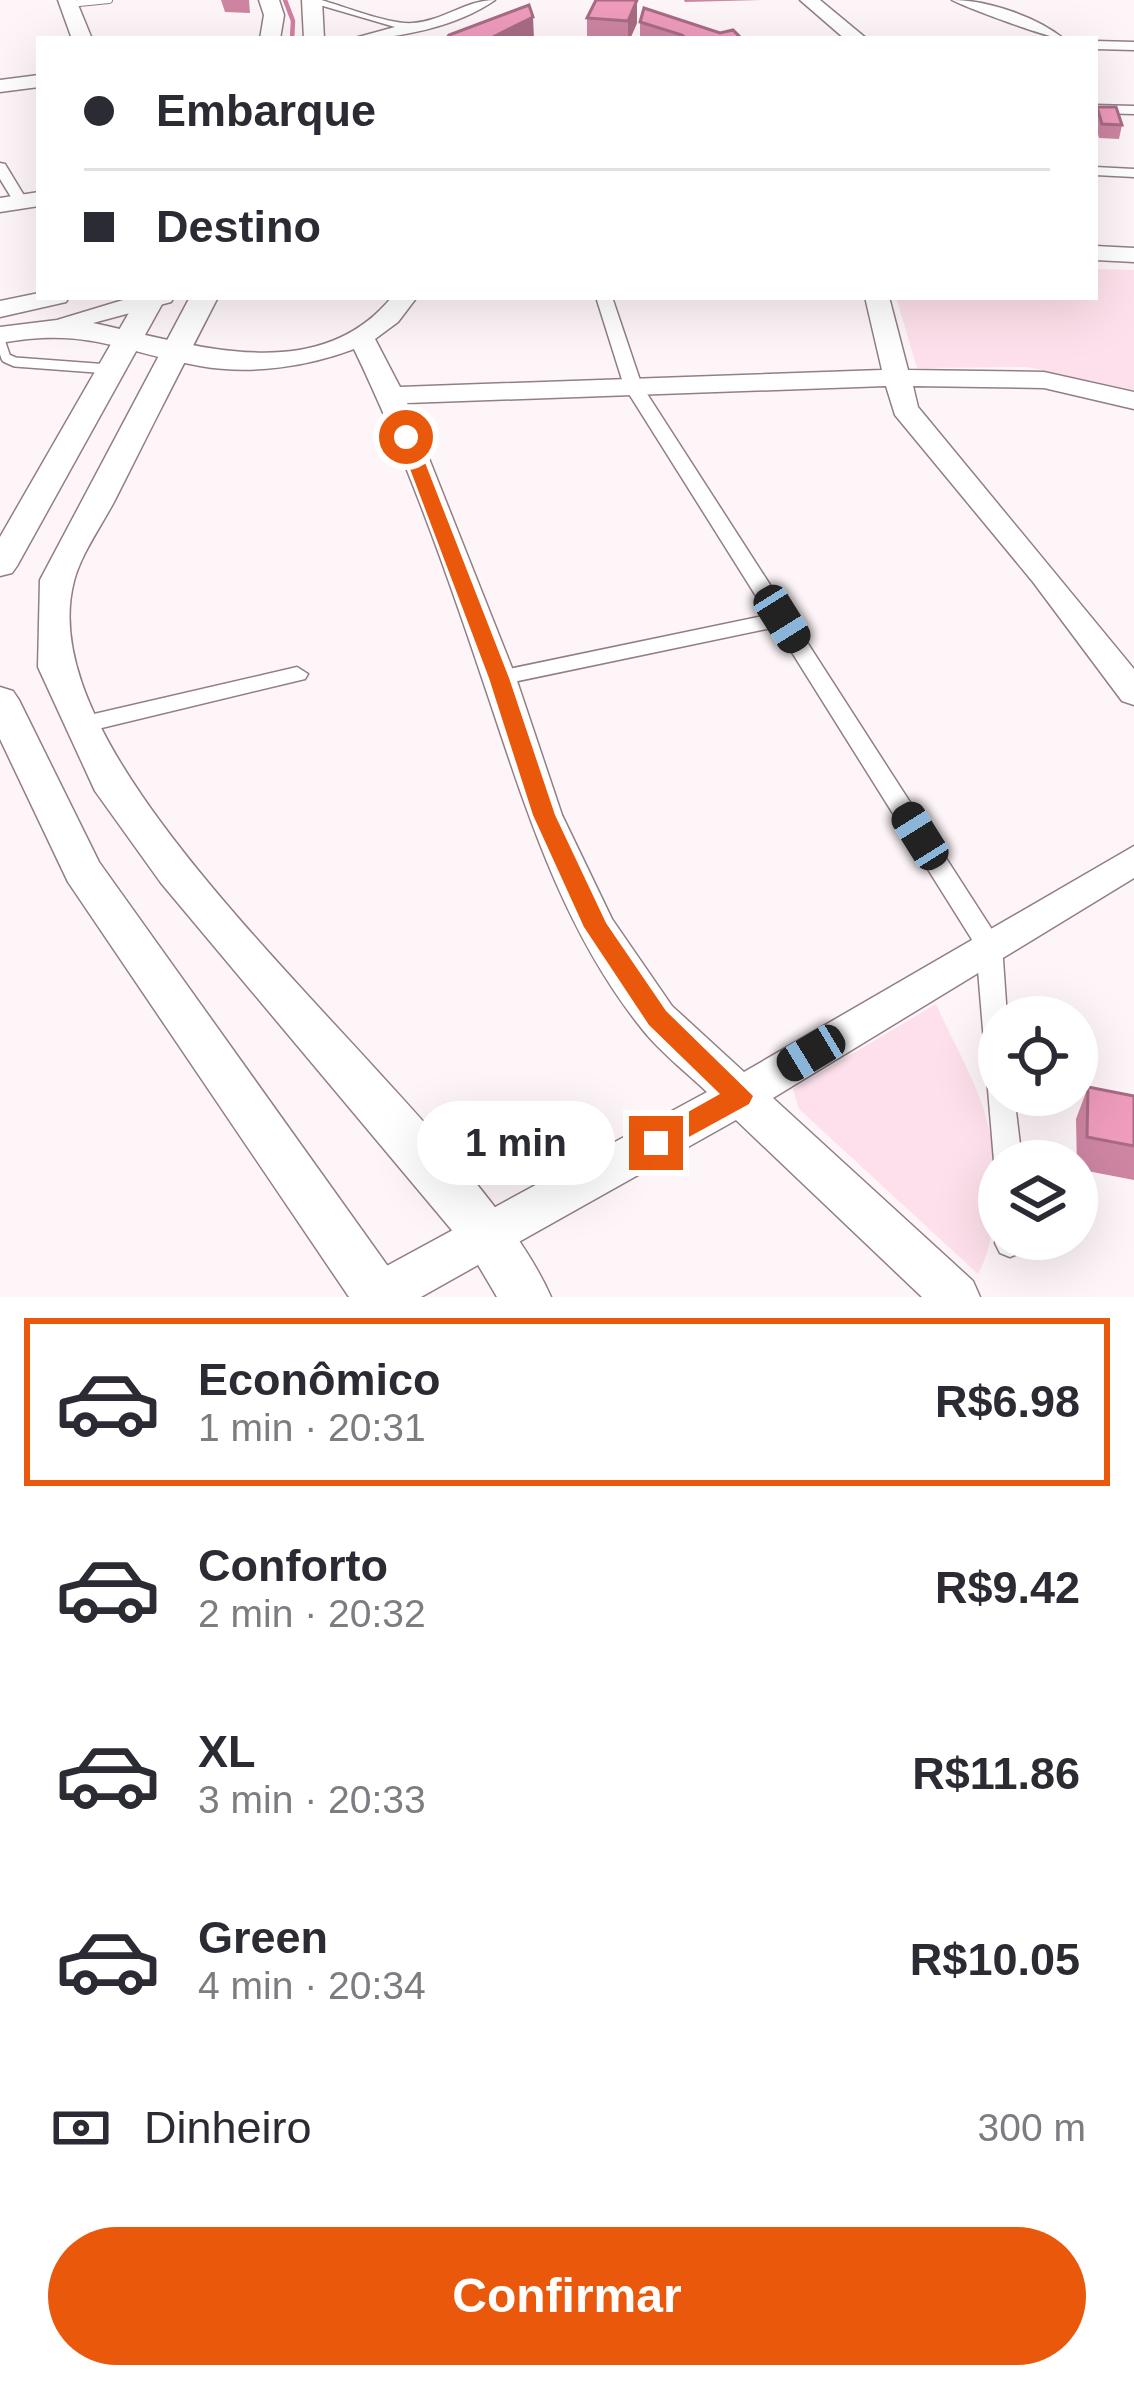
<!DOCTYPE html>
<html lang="pt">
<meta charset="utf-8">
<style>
:root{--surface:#fff;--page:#f7f7f7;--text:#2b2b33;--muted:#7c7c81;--line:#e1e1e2;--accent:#ea580c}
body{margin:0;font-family:Helvetica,sans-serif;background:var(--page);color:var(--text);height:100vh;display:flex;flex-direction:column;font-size:45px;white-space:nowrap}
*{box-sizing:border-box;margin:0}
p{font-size:39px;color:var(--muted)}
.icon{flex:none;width:66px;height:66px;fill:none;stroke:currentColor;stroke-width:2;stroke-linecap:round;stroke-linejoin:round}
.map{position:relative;height:1297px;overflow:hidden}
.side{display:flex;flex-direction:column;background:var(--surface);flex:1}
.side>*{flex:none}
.guide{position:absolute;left:36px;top:36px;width:1062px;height:264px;border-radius:0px;box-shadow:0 12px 48px #0002;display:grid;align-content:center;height:264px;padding:0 48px;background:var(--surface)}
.controls{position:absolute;left:978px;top:996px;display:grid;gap:24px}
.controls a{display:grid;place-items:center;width:120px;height:120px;border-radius:50%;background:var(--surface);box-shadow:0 12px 48px #0002;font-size:60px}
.end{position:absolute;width:54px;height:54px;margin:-27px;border:15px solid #ea580c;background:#fff;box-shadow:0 0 0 6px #fff}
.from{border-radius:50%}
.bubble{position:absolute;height:84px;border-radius:42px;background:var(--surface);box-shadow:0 12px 48px #0002;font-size:39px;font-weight:700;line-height:84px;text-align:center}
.car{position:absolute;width:36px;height:72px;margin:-36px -18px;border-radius:15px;box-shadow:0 0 9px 3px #0007;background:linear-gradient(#222 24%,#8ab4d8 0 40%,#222 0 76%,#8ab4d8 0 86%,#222 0)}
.guide b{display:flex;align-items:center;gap:42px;height:114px;font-size:45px}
.guide b+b{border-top:3px solid var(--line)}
.guide i{width:30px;height:30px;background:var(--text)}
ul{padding:21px 0 0;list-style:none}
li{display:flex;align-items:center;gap:36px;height:168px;margin:0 24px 18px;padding:0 24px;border:6px solid transparent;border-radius:0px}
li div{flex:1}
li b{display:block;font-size:45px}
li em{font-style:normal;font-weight:700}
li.selected{border-color:var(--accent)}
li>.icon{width:108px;height:108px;stroke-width:1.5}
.pay{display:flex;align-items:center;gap:30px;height:132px;padding:0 48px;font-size:45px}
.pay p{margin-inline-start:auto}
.button{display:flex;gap:24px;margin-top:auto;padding:24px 48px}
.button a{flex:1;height:138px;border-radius:72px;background:var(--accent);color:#fff;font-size:48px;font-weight:700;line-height:138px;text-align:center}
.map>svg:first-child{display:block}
.green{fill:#fde0eb}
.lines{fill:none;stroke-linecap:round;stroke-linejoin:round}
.stream{stroke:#d080a1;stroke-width:4.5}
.lane-far1-casing{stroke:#927f86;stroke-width:8}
.lane-casing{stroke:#927f86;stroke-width:12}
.street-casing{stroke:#927f86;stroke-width:3}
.secondary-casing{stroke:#927f86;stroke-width:3}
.primary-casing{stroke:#927f86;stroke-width:3}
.lane-far1{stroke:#fff;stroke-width:6}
.lane{stroke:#fff;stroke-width:9}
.street{fill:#fff;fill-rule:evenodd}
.secondary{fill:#fff;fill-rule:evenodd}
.primary{fill:#fff;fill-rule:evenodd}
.wall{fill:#cd85a2}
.shaded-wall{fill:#a76c84}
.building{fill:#ee9bbc;stroke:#a76c84;stroke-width:3}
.route{fill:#ea580c}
</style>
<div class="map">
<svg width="1134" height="1297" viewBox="0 0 1134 1297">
<rect width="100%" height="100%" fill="#fef5f8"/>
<g class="green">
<polygon points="1095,269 1134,270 1134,390 1027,367 917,368 896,297 1095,297"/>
<path d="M936,1004c15,34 35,68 47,103 15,47 19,124 -5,167l-179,-165 -6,-20z"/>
</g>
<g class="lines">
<polyline class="stream" points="285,0 293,21 292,39"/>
<g class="lane-far1-casing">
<polyline id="lane-far1" points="69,4 109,0"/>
</g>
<g class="lane-casing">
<polyline id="lane" points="0,340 6,358 15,362 109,369"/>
</g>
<g class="street-casing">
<g id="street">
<path d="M321,0c25,7 69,25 92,23 30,-2 53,-23 82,-23 -39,27 -97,39 -144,39l44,-12 -89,-26z"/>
<path d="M952,0c36,0 85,17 112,39 -13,0 -97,-31 -112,-39z"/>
<polygon points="1095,41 1134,42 1134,50 1095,49"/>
<polygon points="1095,105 1134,106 1134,114 1095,113"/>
<polygon points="0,163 5,164 28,202 26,205 14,202 0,179"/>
<polygon points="1095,167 1134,169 1134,177 1095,175"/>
<polygon points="596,297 612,297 642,386 1002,945 1007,1017 999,1017 999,1095 1014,1095 1022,1161 999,1161 999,1170 994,1161 976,946 776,627 499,685 488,678 499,671 768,615 624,386"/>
<polygon points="297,667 308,674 305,679 81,733 70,725 81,717"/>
<polygon points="999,1231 999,1239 1025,1239 1020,1253 1010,1257 1000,1253 995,1243"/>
</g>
</g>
<g class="secondary-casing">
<g id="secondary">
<polygon points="58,0 76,0 92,39 72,39"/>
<polygon points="800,0 820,0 867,39 845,39"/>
<polygon points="39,75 39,87 0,92 0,80"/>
<polygon points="39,192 39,206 0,212 0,198"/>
<polygon points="1095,246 1134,248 1134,262 1095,260"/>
<polygon points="39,293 39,297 69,297 66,302 0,317 0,301"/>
<path d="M133,297h41l-3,5 -78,21c96,20 223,67 299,-26h25l-19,25 -23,17 25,48 482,-17 -17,-73h24l19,73 136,2 90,20v17l-90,-21 -131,-2 5,21 216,262v36l-12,-4 -89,-119 -138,-167 -9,-29 -479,17 109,275 46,137 50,104 60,87 72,66 390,-226v32l-361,220 200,183 7,16h-58l-186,-177 -315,177h-69l7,-16 348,-189c-21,-20 -47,-40 -65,-63 -82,-102 -118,-227 -159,-348 -37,-111 -78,-226 -129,-332 -48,18 -103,26 -154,17 -82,-15 -112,-39 -200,-23v-16l57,-7z"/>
</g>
</g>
<g class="primary-casing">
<g id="primary">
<polygon points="259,0 279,0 284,15 280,39 260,39 264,15"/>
<polygon points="302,0 322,0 324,39 304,39"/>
<polygon points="138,297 166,297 17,566 12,573 0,576 0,537"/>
<path d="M190,297h28c-35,68 -69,135 -103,203 -13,25 -34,54 -41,81 -54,203 395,527 477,716h-54l-26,-44 -310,-370 -66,-92 -57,-124 2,-87z"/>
<polygon points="0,687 13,691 19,700 99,862 397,1279 405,1297 349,1297 68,882 0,739"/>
</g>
</g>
<use href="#lane-far1" class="lane-far1"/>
<use href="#lane" class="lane"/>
<use href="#street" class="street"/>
<use href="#secondary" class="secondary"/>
<use href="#primary" class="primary"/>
</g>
<g class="wall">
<polygon points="221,0 249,0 250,13 225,12"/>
<polygon points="637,0 637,23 630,39 587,39 587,18"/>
<polygon points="684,0 762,0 685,2"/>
<polygon points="640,22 742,39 640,39"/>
<polygon points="1097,107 1122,125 1119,139 1099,138 1095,122"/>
<polygon points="1088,1087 1134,1096 1134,1180 1077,1169 1076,1119"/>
</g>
<g class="shaded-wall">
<polygon points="637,0 637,23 630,39 628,39 628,21"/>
<polygon points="533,17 534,39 489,39"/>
</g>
<g class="building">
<polygon points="596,0 637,0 628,21 587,18"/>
<polygon points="529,5 533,17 489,39 446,39 449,35"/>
<polygon points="644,8 720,33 733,30 742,39 687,39 682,35 640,22"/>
<polygon points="1097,107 1116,107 1122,125 1102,124"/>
<polygon points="1088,1087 1134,1096 1134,1146 1087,1137"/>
</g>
<polygon class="route" points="406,432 415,437 509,678 555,815 606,923 666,1011 753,1096 749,1104 656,1155 643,1143 647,1135 720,1094 649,1025 584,927 533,815 489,678 398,437"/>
</svg>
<div class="controls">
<a><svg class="icon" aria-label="locate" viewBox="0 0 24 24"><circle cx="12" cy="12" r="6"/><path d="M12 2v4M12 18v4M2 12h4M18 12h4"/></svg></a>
<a><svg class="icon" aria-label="layers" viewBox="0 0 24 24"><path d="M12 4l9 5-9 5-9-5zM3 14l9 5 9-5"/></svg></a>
</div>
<i class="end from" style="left:406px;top:437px"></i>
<i class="end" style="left:656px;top:1143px"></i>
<div class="bubble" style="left:417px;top:1101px;width:198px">1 min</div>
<i class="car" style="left:782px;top:619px;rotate:148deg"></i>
<i class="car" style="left:920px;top:836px;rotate:328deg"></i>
<i class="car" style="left:811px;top:1053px;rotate:239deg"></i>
<div class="guide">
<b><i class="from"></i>Embarque</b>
<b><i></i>Destino</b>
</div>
</div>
<section class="side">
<ul>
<li class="selected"><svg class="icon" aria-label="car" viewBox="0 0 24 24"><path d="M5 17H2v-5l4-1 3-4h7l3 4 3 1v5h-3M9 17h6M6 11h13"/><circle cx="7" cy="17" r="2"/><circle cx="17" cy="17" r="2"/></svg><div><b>Econômico</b><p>1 min · 20:31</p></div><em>R$6.98</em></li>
<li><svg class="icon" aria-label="car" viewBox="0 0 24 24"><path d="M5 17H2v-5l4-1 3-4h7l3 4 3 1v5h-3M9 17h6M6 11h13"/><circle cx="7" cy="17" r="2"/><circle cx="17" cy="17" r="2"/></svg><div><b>Conforto</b><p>2 min · 20:32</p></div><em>R$9.42</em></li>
<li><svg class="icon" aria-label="car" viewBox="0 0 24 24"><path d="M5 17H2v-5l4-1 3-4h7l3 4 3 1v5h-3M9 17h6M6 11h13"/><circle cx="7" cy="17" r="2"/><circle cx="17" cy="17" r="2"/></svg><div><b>XL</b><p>3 min · 20:33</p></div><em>R$11.86</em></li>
<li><svg class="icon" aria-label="car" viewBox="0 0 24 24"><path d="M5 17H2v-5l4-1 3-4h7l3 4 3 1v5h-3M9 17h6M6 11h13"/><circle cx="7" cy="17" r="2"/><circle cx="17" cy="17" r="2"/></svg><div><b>Green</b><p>4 min · 20:34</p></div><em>R$10.05</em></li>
</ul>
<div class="pay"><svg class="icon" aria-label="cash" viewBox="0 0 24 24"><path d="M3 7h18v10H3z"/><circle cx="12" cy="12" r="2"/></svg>Dinheiro<p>300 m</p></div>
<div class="button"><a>Confirmar</a></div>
</section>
